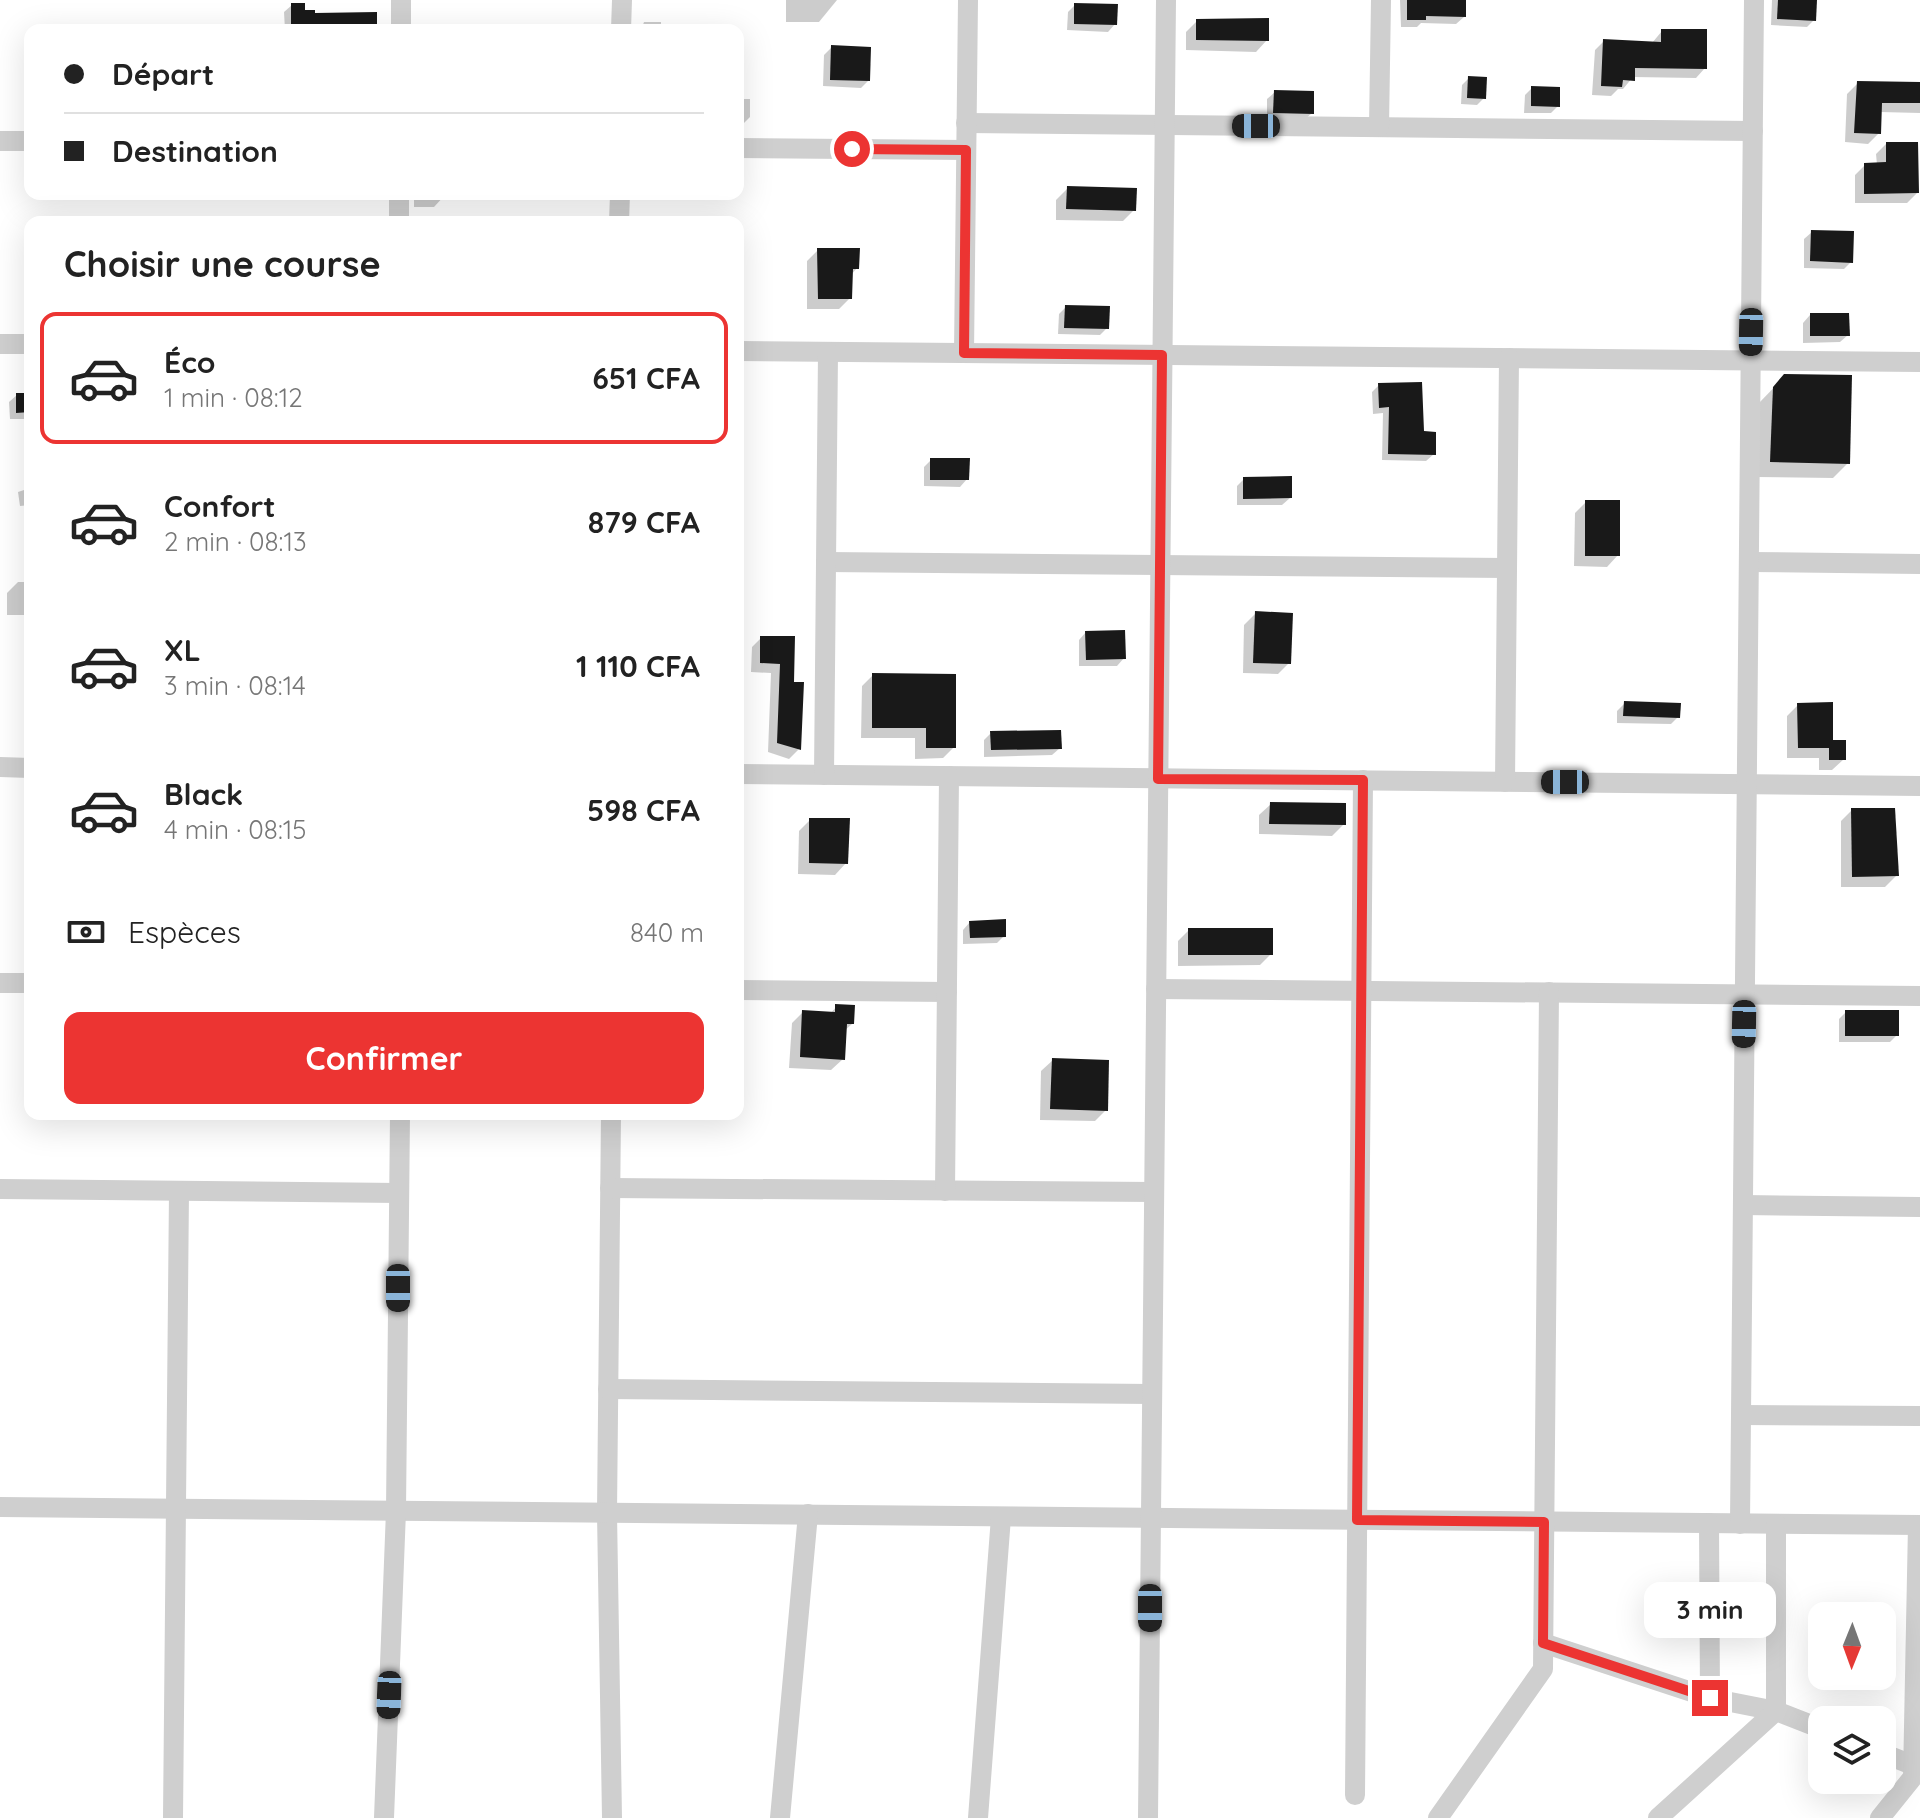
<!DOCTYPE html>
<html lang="fr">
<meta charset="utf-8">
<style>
:root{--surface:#fff;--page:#f6f6f6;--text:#222;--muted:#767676;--line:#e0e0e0;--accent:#ec3432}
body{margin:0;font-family:Quicksand,sans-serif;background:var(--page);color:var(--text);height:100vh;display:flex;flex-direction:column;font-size:30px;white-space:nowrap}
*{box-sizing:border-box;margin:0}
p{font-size:26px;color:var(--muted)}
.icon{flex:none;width:44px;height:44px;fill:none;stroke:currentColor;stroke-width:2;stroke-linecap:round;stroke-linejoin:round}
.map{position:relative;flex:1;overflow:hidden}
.side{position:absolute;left:24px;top:216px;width:720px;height:904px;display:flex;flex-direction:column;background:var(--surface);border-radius:16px;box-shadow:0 8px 32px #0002}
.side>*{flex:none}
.hud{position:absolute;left:24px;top:24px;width:720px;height:176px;border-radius:16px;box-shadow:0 8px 32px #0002;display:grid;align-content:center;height:176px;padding:0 40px;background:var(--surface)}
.needle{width:52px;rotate:181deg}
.tools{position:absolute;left:1808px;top:1602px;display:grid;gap:16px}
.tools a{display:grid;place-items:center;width:88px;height:88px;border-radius:16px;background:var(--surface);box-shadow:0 8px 32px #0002;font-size:40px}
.end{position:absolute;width:36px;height:36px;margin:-18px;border:10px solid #ec3432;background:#fff;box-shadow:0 0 0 4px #fff}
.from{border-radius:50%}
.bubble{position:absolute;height:56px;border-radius:16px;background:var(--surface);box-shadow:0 8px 32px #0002;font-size:26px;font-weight:800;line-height:56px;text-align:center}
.car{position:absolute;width:24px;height:48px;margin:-24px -12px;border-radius:10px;box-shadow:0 0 6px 2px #0007;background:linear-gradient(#222 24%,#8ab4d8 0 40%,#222 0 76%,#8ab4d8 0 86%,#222 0)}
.hud b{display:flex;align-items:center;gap:28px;height:76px;font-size:30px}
.hud b+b{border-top:2px solid var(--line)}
.hud i{width:20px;height:20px;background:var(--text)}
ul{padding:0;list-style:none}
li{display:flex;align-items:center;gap:24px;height:132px;margin:0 16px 12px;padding:0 24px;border:4px solid transparent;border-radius:16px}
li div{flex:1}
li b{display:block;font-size:30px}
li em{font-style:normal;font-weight:800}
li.on{border-color:var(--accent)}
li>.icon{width:72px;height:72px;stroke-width:1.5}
h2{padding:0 40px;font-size:36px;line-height:96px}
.pay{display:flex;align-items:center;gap:20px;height:88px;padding:0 40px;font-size:30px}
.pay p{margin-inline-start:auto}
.action{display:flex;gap:16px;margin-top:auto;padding:16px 40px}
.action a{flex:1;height:92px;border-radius:16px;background:var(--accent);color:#fff;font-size:32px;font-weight:800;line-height:92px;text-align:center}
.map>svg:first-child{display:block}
.shadow{fill:#0003}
.building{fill:#191919}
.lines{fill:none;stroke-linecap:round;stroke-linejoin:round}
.minor{stroke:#cfcfcf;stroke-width:20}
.route{stroke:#ec3432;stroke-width:10}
</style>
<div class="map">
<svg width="1920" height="1818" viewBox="0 0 1920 1818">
<rect width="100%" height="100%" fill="#fff"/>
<g class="shadow">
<polygon points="786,0 837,0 819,22 786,22"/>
<polygon points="1400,0 1464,0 1464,17 1456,24 1421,23 1417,27 1401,27"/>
<polygon points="1772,0 1815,0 1814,20 1807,27 1771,25"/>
<polygon points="292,5 313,15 375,29 285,30 284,12"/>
<polygon points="1075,5 1115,24 1108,32 1067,30 1068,12"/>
<polygon points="1197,21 1267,40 1256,52 1186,50 1186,32"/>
<polygon points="644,22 661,22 661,30 666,25 683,26 683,30 641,30"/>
<polygon points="1662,31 1705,68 1696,78 1633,77 1623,89 1618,89 1611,96 1592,95 1595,50 1604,41 1652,43"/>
<polygon points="832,47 868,81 861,88 823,86 824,55"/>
<polygon points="1469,78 1484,98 1477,105 1461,104 1462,85"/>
<polygon points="1858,83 1920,83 1920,113 1880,112 1879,133 1868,144 1845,142 1847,94"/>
<polygon points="1532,88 1558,106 1551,113 1524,113 1525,95"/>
<polygon points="1275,92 1312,113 1304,120 1267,120 1267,99"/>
<polygon points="738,99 750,99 750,117 743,124 738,125"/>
<polygon points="1886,144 1917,193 1907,203 1855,203 1855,175 1865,165 1877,165 1876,154"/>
<polygon points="1068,188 1134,210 1123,221 1056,220 1056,200"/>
<polygon points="414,194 467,194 446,194 434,207 414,207"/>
<polygon points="1812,232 1851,262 1844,269 1804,268 1804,239"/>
<polygon points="818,250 857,268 851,275 850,298 839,309 807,309 807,261"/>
<polygon points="1066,307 1107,328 1100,335 1058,334 1059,314"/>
<polygon points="1810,315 1848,335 1840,342 1803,343 1803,323"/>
<polygon points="1785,376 1848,463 1833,478 1756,477 1758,404"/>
<polygon points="1379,385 1434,454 1426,461 1382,460 1383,413 1373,414 1372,392"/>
<polygon points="17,395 30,395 30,419 10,419 9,402"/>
<polygon points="931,460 967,479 960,487 924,486 924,467"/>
<polygon points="1244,479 1290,498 1282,505 1237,505 1237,486"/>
<polygon points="30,488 30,505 20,506 18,492"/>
<polygon points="1586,502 1618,555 1607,567 1574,566 1575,513"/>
<polygon points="18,582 30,582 30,615 7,615 7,593"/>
<polygon points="1256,613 1289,663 1278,674 1243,673 1244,625"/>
<polygon points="1086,632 1124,658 1117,666 1079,666 1079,640"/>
<polygon points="761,638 793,638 792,684 802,684 799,749 789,759 768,752 771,673 751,672 752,647"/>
<polygon points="873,675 954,747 943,758 915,759 915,738 861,738 862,686"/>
<polygon points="1625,703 1678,717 1671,724 1617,723 1617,711"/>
<polygon points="1798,705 1844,759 1832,770 1819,770 1819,758 1787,758 1787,716"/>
<polygon points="991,733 1060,748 1052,755 984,757 984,740"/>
<polygon points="1271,804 1344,824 1332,836 1259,834 1259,815"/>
<polygon points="1852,810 1897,875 1885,887 1841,887 1841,821"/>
<polygon points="810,820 846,863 835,875 798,874 799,831"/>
<polygon points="970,922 1004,936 997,943 963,944 963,930"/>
<polygon points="1189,930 1271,954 1260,965 1178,966 1178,941"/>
<polygon points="837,1006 852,1024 844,1031 843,1059 831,1070 789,1068 792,1023 803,1012 830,1014"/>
<polygon points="1846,1012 1897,1035 1890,1042 1839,1042 1839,1019"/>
<polygon points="1053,1060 1106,1110 1095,1121 1040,1120 1041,1071"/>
</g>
<g class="building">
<polygon points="1407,0 1466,0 1466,17 1426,16 1426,20 1407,20"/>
<polygon points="1778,0 1817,0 1816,21 1777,19"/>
<polygon points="291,3 305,3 305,10 315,10 315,13 377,12 377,30 291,29"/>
<polygon points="1074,3 1118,4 1117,25 1074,24"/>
<polygon points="1269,18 1269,41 1196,40 1196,19"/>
<polygon points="1661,29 1707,29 1707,69 1635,68 1635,81 1623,80 1622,87 1601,86 1603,39 1661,42"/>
<polygon points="831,45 871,47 870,81 830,80"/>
<polygon points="1468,76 1487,77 1486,99 1467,98"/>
<polygon points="1857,81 1920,82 1920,103 1882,103 1881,134 1854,133"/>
<polygon points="1531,86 1560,87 1560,107 1531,106"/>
<polygon points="1274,90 1314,91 1314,114 1273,113"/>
<polygon points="1886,142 1918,142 1919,193 1864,194 1864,163 1886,162"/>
<polygon points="1067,186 1137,188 1136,211 1066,209"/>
<polygon points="1811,230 1854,231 1853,263 1810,261"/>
<polygon points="817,248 860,248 859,269 853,269 852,299 818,299"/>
<polygon points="1065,305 1110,306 1109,329 1064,328"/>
<polygon points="1810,313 1849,313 1850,336 1810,336"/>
<polygon points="1784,374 1852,375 1850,464 1770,462 1773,387"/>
<polygon points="1422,382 1424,431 1436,432 1436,455 1388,454 1389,407 1379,408 1378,383"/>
<polygon points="16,393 30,393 30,412 16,413"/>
<polygon points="930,458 970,458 969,480 930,480"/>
<polygon points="1292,476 1292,498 1243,499 1243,477"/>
<rect x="1585" y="500" width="35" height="56"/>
<polygon points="1255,611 1293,613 1291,664 1253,663"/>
<polygon points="1125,630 1126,659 1086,660 1085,631"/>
<polygon points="760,636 795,636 794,682 804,682 801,750 777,743 780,664 760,663"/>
<polygon points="872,673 956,674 956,748 926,748 926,728 872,728"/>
<polygon points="1624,701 1681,703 1680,718 1623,716"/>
<polygon points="1833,702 1833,740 1846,740 1846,760 1829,760 1829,748 1798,748 1797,703"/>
<polygon points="1061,730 1062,749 991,750 990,731"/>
<polygon points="1270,802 1346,803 1346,825 1269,824"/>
<polygon points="1851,808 1895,808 1899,876 1852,877"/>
<polygon points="809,818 850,818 848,864 809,863"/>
<polygon points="1006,919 1006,937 970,938 969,921"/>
<rect x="1188" y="928" width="85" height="27"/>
<polygon points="835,1004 855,1005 854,1024 847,1024 845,1060 800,1057 802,1010 835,1012"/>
<rect x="1845" y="1010" width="54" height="26"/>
<polygon points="1052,1058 1109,1060 1108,1111 1050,1109"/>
</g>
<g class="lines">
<g class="minor">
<polyline points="401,30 401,0"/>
<polyline points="621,30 622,0"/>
<polyline points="966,123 1753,131"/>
<polyline points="1379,127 1381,0"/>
<polyline points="0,141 30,141"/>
<polyline points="738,148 966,150"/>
<polyline points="399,222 399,194"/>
<polyline points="619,222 620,194"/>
<polyline points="0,344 30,344"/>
<polyline points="738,351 1920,362"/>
<polyline points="964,353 968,0"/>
<polyline points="826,562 1507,568"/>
<polyline points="1749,562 1920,564"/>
<polyline points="0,767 30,768"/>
<polyline points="738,774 1920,786"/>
<polyline points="824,775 828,352"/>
<polyline points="1505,782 1509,358"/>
<polyline points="0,983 30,983"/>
<polyline points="1156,989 1920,996"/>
<polyline points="738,990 947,992"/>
<polyline points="611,1114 607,1513 612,1818"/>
<polyline points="610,1188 1154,1192"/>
<polyline points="0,1189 399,1193"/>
<polyline points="945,1191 949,776"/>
<polyline points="1743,1205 1920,1207"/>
<polyline points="608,1389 1152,1394"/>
<polyline points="1741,1415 1920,1416"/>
<polyline points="0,1507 1920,1525"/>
<polyline points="1709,1523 1710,1698"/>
<polyline points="1740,1524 1754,0"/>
<polyline points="1543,1643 1710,1698 1776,1711 1822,1729"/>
<polyline points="1882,1753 1920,1768"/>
<polyline points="1355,1795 1363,780"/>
<polyline points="173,1818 179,1191"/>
<polyline points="384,1818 396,1511 400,1114"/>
<polyline points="780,1818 808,1514"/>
<polyline points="978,1818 1001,1517"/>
<polyline points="1148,1818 1166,0"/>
<polyline points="1438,1818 1543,1669 1549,992"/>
<polyline points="1658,1818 1776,1711 1776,1524"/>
<polyline points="1880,1818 1913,1777 1918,1525"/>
</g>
</g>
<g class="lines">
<polyline class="route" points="852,149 966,150 964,353 1162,355 1158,779 1363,780 1357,1520 1544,1522 1543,1643 1710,1698"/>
</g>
</svg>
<div class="tools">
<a><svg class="needle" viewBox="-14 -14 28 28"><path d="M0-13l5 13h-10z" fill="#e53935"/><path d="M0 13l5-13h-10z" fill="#767676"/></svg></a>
<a><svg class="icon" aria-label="layers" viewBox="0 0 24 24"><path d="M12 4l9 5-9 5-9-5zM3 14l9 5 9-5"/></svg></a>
</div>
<i class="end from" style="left:852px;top:149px"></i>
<i class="end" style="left:1710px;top:1698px"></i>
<div class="bubble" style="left:1644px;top:1582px;width:132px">3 min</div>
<i class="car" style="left:1256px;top:126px;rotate:270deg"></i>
<i class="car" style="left:1751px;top:332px;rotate:181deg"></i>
<i class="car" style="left:1565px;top:782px;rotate:270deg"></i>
<i class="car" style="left:1744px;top:1024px;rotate:181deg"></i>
<i class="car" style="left:398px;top:1288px;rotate:180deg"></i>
<i class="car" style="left:1150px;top:1608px;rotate:180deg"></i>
<i class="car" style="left:389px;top:1695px;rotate:182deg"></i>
<div class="hud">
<b><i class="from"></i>Départ</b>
<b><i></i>Destination</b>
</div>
<section class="side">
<h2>Choisir une course</h2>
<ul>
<li class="on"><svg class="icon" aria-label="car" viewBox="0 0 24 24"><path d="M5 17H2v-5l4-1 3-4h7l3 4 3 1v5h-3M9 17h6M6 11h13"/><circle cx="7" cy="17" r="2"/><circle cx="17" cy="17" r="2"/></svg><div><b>Éco</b><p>1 min · 08:12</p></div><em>651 CFA</em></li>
<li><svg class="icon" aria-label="car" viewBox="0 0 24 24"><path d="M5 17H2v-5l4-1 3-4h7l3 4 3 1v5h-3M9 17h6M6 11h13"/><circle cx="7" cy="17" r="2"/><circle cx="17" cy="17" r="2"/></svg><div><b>Confort</b><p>2 min · 08:13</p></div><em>879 CFA</em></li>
<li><svg class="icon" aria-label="car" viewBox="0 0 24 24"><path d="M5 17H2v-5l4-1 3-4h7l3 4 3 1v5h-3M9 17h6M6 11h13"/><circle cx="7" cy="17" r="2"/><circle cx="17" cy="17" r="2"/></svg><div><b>XL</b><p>3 min · 08:14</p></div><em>1 110 CFA</em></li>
<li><svg class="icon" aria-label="car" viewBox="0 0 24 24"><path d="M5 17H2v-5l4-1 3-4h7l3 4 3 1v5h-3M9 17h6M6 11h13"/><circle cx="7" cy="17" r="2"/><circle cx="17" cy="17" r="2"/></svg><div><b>Black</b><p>4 min · 08:15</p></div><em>598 CFA</em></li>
</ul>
<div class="pay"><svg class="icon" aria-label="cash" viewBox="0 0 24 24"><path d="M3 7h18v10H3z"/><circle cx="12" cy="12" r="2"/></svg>Espèces<p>840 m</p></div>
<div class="action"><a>Confirmer</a></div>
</section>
</div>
